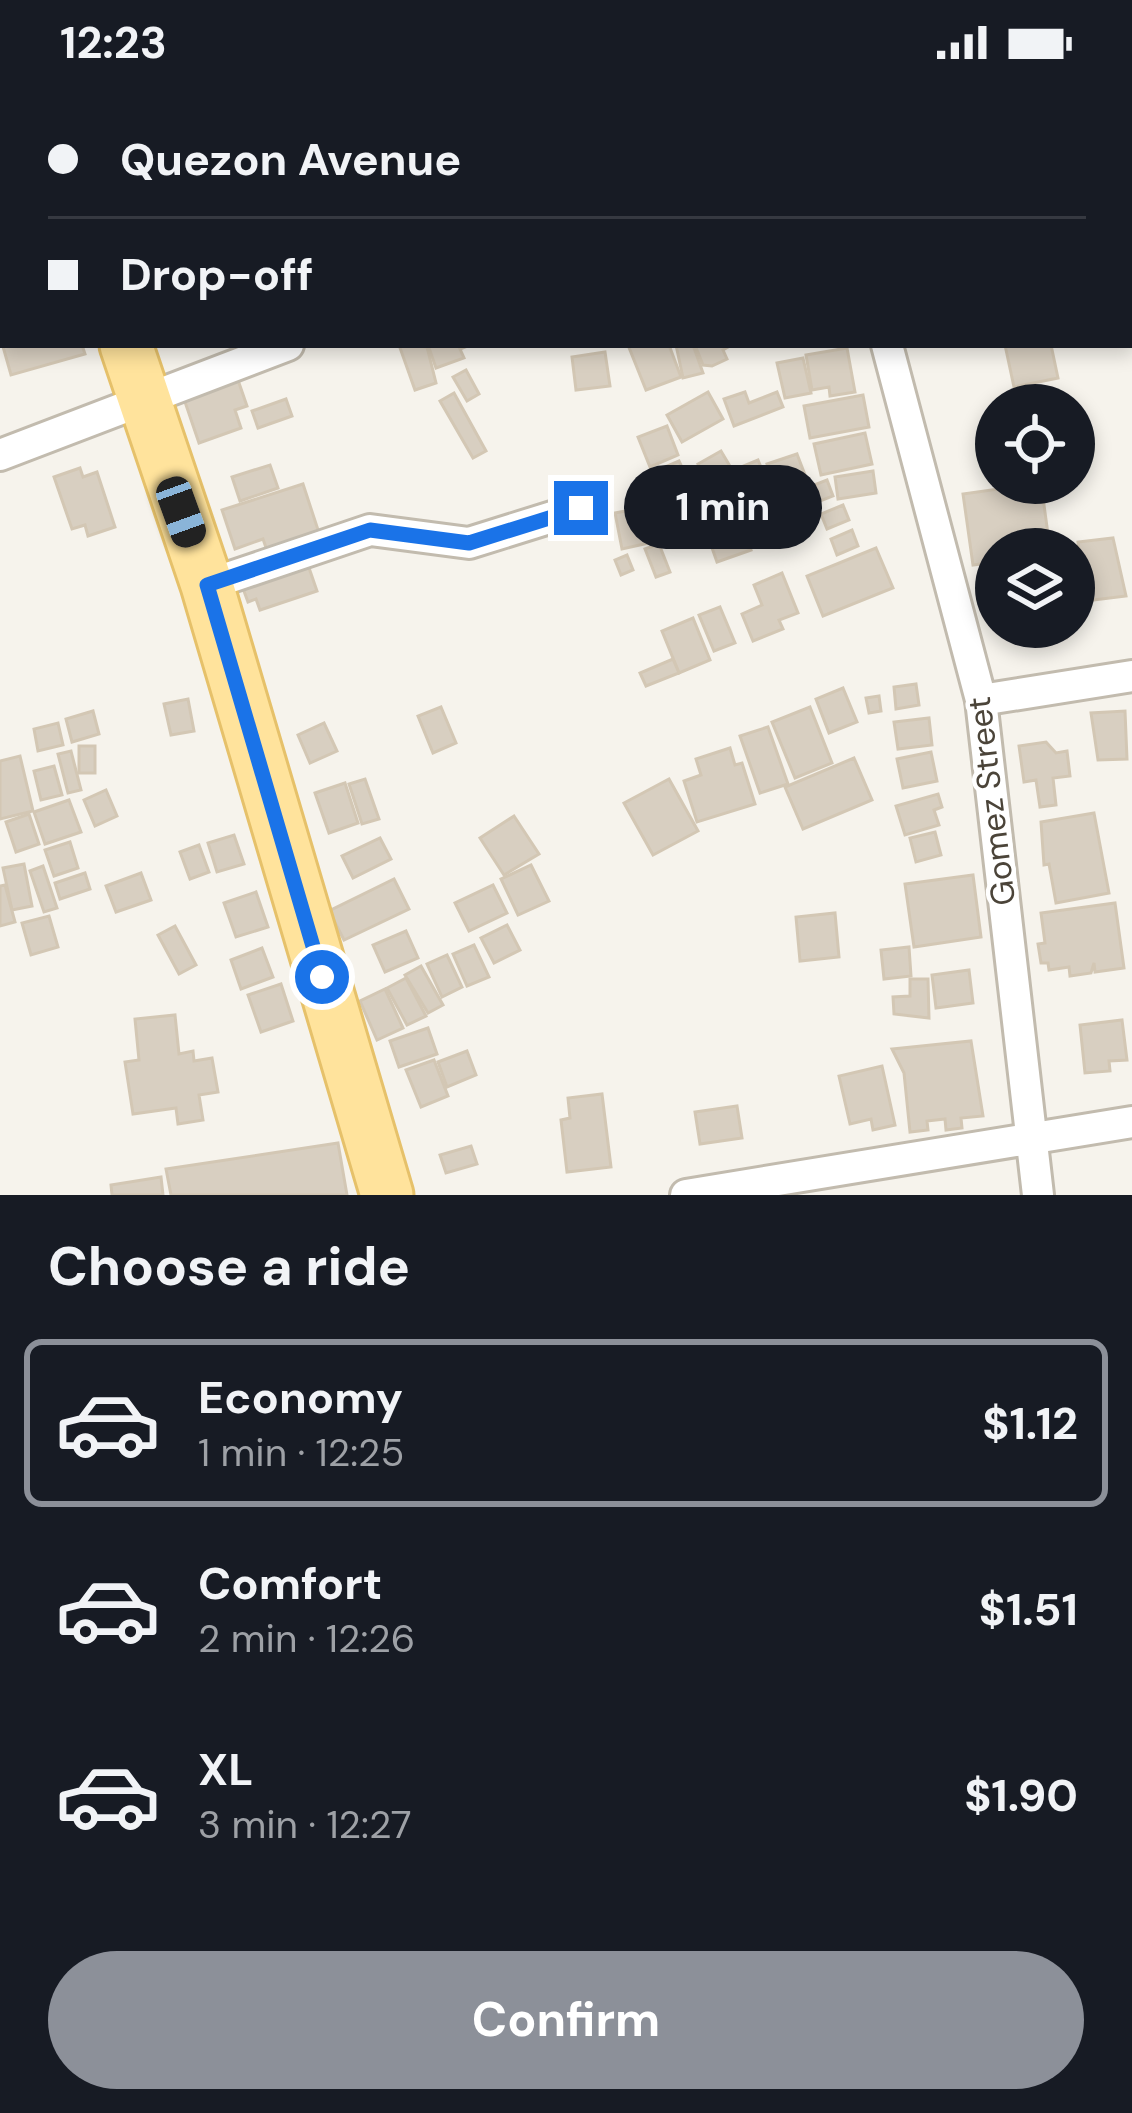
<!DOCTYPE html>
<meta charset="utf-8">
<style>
:root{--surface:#171b24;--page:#242831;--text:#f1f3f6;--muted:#9ea1a6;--line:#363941;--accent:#8c9099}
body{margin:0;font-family:"DM Sans",sans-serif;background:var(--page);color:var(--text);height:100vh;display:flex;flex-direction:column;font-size:45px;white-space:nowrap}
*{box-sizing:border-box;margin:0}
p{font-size:39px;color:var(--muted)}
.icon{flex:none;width:66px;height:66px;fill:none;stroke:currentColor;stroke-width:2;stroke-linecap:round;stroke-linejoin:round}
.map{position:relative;height:1111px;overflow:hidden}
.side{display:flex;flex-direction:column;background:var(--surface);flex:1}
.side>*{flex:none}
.banner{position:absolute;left:0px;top:0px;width:1134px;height:264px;box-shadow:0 6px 18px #0003;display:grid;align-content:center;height:264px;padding:0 48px;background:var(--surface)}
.controls{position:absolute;left:975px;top:300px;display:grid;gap:24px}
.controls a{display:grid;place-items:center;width:120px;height:120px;border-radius:50%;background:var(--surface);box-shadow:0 6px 18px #0003;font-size:60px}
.end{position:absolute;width:54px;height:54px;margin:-27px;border:15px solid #1a73e8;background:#fff;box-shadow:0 0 0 6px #fff}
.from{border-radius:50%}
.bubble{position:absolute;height:84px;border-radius:42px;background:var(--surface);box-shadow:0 6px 18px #0003;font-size:39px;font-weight:700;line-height:84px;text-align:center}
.car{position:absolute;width:36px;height:72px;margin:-36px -18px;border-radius:15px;box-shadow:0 0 9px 3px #0007;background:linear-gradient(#222 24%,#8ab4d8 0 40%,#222 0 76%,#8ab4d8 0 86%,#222 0)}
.banner b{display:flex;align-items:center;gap:42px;height:114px;font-size:45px}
.banner b+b{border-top:3px solid var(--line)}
.banner i{width:30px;height:30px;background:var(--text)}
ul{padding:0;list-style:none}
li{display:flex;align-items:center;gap:36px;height:168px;margin:0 24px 18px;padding:0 24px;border:6px solid transparent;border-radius:18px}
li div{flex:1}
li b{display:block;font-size:45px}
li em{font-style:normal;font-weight:700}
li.active{border-color:var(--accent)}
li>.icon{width:108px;height:108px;stroke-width:1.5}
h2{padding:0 48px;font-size:54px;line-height:144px}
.cta{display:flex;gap:24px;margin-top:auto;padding:24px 48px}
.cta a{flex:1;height:138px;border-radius:72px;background:var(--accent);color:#fff;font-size:48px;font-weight:700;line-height:138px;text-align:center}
.status{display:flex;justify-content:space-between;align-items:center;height:84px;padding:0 60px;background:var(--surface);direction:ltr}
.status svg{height:33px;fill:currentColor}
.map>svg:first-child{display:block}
.building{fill:#d8cfc1;stroke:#d3c7b4;stroke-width:3}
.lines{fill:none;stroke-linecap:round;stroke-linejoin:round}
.minor-casing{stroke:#c2bbae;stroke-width:36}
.primary-casing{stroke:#e6c16a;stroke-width:57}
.minor{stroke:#fff;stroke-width:30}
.primary{stroke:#ffe39c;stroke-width:51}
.route{stroke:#1a73e8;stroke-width:15}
.labels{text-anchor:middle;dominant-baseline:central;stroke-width:9;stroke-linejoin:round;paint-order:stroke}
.street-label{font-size:33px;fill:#4b4439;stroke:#fff}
</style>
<div class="status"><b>12:23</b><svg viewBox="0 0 49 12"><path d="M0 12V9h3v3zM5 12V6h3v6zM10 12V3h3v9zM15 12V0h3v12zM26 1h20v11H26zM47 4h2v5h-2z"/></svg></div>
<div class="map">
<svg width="1132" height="1111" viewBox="0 0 1132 1111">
<rect width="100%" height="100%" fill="#f6f3ec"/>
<g class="building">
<polygon points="3,248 3,261 82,261 85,270 11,291 0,252"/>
<polygon points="399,261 427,263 436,299 415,306"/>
<polygon points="428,261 470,261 460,265 464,274 436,284"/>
<polygon points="628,261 669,261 681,293 646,306"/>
<polygon points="676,261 693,261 703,289 683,294"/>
<polygon points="695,261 730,261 730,262 723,266 727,275 712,282 703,281"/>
<polygon points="1005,261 1051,261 1058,294 1014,303"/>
<polygon points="847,264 855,308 830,312 829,303 812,306 806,271"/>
<polygon points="605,268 610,302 576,306 572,273"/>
<polygon points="803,274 811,309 785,314 777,279"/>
<polygon points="466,286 479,310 467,317 453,293"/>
<polygon points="238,296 247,322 235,326 241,344 199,359 184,315"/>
<polygon points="708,308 723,335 682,358 667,331"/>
<polygon points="745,308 749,319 777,308 783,323 734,342 724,315"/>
<polygon points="454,309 486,367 473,374 440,317"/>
<polygon points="863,311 869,343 810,354 804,322"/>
<polygon points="286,315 292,332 258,344 252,327"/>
<polygon points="667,342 678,371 650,383 638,353"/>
<polygon points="865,349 872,380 821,391 814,360"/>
<polygon points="721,367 744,406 720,420 698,380"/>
<polygon points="797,370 807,396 776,406 767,380"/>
<polygon points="758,376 771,407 754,414 741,383"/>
<polygon points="679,377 685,390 692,386 706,417 685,426 665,383"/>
<polygon points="270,381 278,404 240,417 232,393"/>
<polygon points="80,384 83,393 97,388 115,443 88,452 85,441 72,445 54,393"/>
<polygon points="873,387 876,409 838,415 835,393"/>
<polygon points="827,396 833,412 797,426 791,410"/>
<polygon points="1041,399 1050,465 996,465 996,478 973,481 963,410"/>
<polygon points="303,400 321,455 269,472 263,455 235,465 222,426"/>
<polygon points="666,400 668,410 630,420 628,411"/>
<polygon points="778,412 783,428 746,439 741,423"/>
<polygon points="668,420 672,445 663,446 659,422"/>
<polygon points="843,421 849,436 827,445 821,430"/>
<polygon points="646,423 653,458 622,465 615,429"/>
<polygon points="743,445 751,466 717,478 710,458"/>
<polygon points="852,446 858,462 837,471 831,455"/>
<polygon points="1113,454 1126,512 1085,517 1078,458"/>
<polygon points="659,460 670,488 656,493 645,465"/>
<polygon points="876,464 893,504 823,532 807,492"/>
<polygon points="627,471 633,486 621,491 615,476"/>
<polygon points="307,478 317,507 260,526 256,515 248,518 241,499"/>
<polygon points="782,489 798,529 779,536 783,545 753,557 742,530 762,521 754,501"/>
<polygon points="720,523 735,559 714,567 699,531"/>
<polygon points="693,534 710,576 679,589 662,547"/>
<polygon points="1041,543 1064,543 1066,554 1043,557"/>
<polygon points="673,575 679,589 646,602 640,589"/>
<polygon points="916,600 919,621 896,625 894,603"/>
<polygon points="843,604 857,638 829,649 816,615"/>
<polygon points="879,612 881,627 869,629 866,614"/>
<polygon points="188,615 194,647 171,651 164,620"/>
<polygon points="441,623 456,659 433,669 418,632"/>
<polygon points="810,623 832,679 795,694 772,638"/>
<polygon points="93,627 99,650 72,658 66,635"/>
<polygon points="1125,627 1127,675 1098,676 1091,629"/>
<polygon points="929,634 932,661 898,665 894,638"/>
<polygon points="58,639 63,661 38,667 34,645"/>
<polygon points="324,639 337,667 310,679 298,651"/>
<polygon points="768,643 788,700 760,709 740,652"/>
<polygon points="1046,658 1056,669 1067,667 1070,692 1053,694 1056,721 1040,723 1036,696 1024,698 1019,662"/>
<rect x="79" y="662" width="16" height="27"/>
<polygon points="730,664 735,681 742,679 755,720 697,738 684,697 701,691 696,675"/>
<polygon points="71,667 81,706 68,709 58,670"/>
<polygon points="931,668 937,697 903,704 897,675"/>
<polygon points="20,672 33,727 0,735 0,677"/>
<polygon points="854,674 872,716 803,745 785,703"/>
<polygon points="54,682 62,711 41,716 34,687"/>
<polygon points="365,695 379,735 362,740 349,700"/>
<polygon points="669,695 698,747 653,771 624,719"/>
<polygon points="345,699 358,739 329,749 315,709"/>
<polygon points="106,706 117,732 95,742 84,716"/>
<polygon points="938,710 942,723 934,726 939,741 905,751 896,722"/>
<polygon points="69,716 81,748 45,760 34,728"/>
<polygon points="1094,729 1109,809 1056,819 1049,780 1044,781 1041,738"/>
<polygon points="29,730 39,760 16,768 6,738"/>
<polygon points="514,732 539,770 504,791 480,754"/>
<polygon points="935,748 941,771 916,778 910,754"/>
<polygon points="234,751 244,780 217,788 208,759"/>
<polygon points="380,754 391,775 353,794 342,772"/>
<polygon points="70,758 78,784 54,792 45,766"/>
<polygon points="199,761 209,788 190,795 180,768"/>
<polygon points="24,780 32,822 12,826 3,784"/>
<polygon points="531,781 549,817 518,831 501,795"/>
<polygon points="43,782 57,824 44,828 30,787"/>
<polygon points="85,789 90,805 60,815 55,799"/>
<polygon points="141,789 151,816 116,828 106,802"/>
<polygon points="973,791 981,853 914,863 905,800"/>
<polygon points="394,795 409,825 344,856 329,827"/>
<polygon points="5,801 15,838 0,842 0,802"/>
<polygon points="493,801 507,829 469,847 455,819"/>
<polygon points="256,808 268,843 236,853 224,819"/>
<polygon points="1115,819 1124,884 1095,888 1094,879 1091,889 1070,892 1069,883 1049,886 1048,879 1041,879 1038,860 1045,859 1041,829"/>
<polygon points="835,829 839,873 800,877 796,833"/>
<polygon points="49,832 58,863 31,871 22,839"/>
<polygon points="507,841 520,866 494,879 481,854"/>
<polygon points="175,842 196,881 179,890 158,851"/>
<polygon points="406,847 418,874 385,888 373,861"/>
<polygon points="474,861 489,893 467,902 453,870"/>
<polygon points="909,863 911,892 884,895 881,866"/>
<polygon points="262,864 273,893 241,905 231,876"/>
<polygon points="447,871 462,903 442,913 427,880"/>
<polygon points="421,882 443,921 428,929 405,891"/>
<polygon points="969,886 973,919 936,924 932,891"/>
<polygon points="406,894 426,932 407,941 387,904"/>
<polygon points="910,895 928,895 929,934 894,930 893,913 910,912"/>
<polygon points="281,900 293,937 261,948 248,911"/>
<polygon points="385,905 403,944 377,956 360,917"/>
<polygon points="175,931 179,970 193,967 194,977 212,974 218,1008 199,1011 203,1036 178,1040 176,1024 133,1030 125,978 139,976 135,935"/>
<polygon points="1122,936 1127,976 1109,977 1110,987 1085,989 1080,941"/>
<polygon points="428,944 437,970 399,983 390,957"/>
<polygon points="971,957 983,1032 961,1034 962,1044 946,1046 945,1035 927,1037 928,1046 910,1048 904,989 892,965"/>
<polygon points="467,967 476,991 447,1003 438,978"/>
<polygon points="434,976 448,1012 421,1023 406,986"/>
<polygon points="882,982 895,1041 873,1046 871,1035 850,1040 839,992"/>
<polygon points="602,1010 611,1083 567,1088 561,1036 570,1034 568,1014"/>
<polygon points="737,1022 742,1054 700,1060 695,1028"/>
<polygon points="338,1059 347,1111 171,1111 166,1085"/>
<polygon points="471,1062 477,1080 446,1089 440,1071"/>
<polygon points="161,1093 163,1111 112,1111 111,1101"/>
</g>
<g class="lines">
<g class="minor-casing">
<g id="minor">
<polyline points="817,0 817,3"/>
<polyline points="887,261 981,616 1038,1111"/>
<polyline points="0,371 288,261"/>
<polyline points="207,501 370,446 469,459 581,424"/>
<polyline points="981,616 1132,592"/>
<polyline points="686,1111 1132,1038"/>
</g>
</g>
<g class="primary-casing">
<g id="primary">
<polyline points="51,0 52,3"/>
<polyline points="126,261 207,501 387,1111"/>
</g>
</g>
<use href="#minor" class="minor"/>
<use href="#primary" class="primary"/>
</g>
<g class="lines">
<polyline class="route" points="322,893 207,501 370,446 469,459 581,424"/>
</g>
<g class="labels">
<g class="street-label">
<text transform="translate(991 717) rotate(-97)">Gomez Street</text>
</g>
</g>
</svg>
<div class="controls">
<a><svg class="icon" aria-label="locate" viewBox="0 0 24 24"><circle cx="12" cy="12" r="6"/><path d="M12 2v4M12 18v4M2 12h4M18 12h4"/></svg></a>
<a><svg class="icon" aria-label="layers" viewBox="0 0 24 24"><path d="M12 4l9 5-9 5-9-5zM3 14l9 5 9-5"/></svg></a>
</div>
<i class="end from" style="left:322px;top:893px"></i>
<i class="end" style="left:581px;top:424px"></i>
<div class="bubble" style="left:624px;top:381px;width:198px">1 min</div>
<i class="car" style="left:181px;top:428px;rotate:160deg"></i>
<div class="banner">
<b><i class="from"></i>Quezon Avenue</b>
<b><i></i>Drop-off</b>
</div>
</div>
<section class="side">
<h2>Choose a ride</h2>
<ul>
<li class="active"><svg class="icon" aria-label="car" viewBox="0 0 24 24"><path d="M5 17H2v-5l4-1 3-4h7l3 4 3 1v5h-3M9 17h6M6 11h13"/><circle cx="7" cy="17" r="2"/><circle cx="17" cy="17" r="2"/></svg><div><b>Economy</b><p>1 min · 12:25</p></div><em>$1.12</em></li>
<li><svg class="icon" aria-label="car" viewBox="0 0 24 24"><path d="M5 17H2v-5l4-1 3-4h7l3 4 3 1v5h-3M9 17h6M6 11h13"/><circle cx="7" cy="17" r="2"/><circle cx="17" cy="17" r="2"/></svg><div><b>Comfort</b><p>2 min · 12:26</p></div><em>$1.51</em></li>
<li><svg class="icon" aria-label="car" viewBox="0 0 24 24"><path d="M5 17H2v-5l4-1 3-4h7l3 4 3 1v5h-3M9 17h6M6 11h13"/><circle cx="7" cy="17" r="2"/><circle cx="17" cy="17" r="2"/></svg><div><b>XL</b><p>3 min · 12:27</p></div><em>$1.90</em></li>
</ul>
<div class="cta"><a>Confirm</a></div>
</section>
